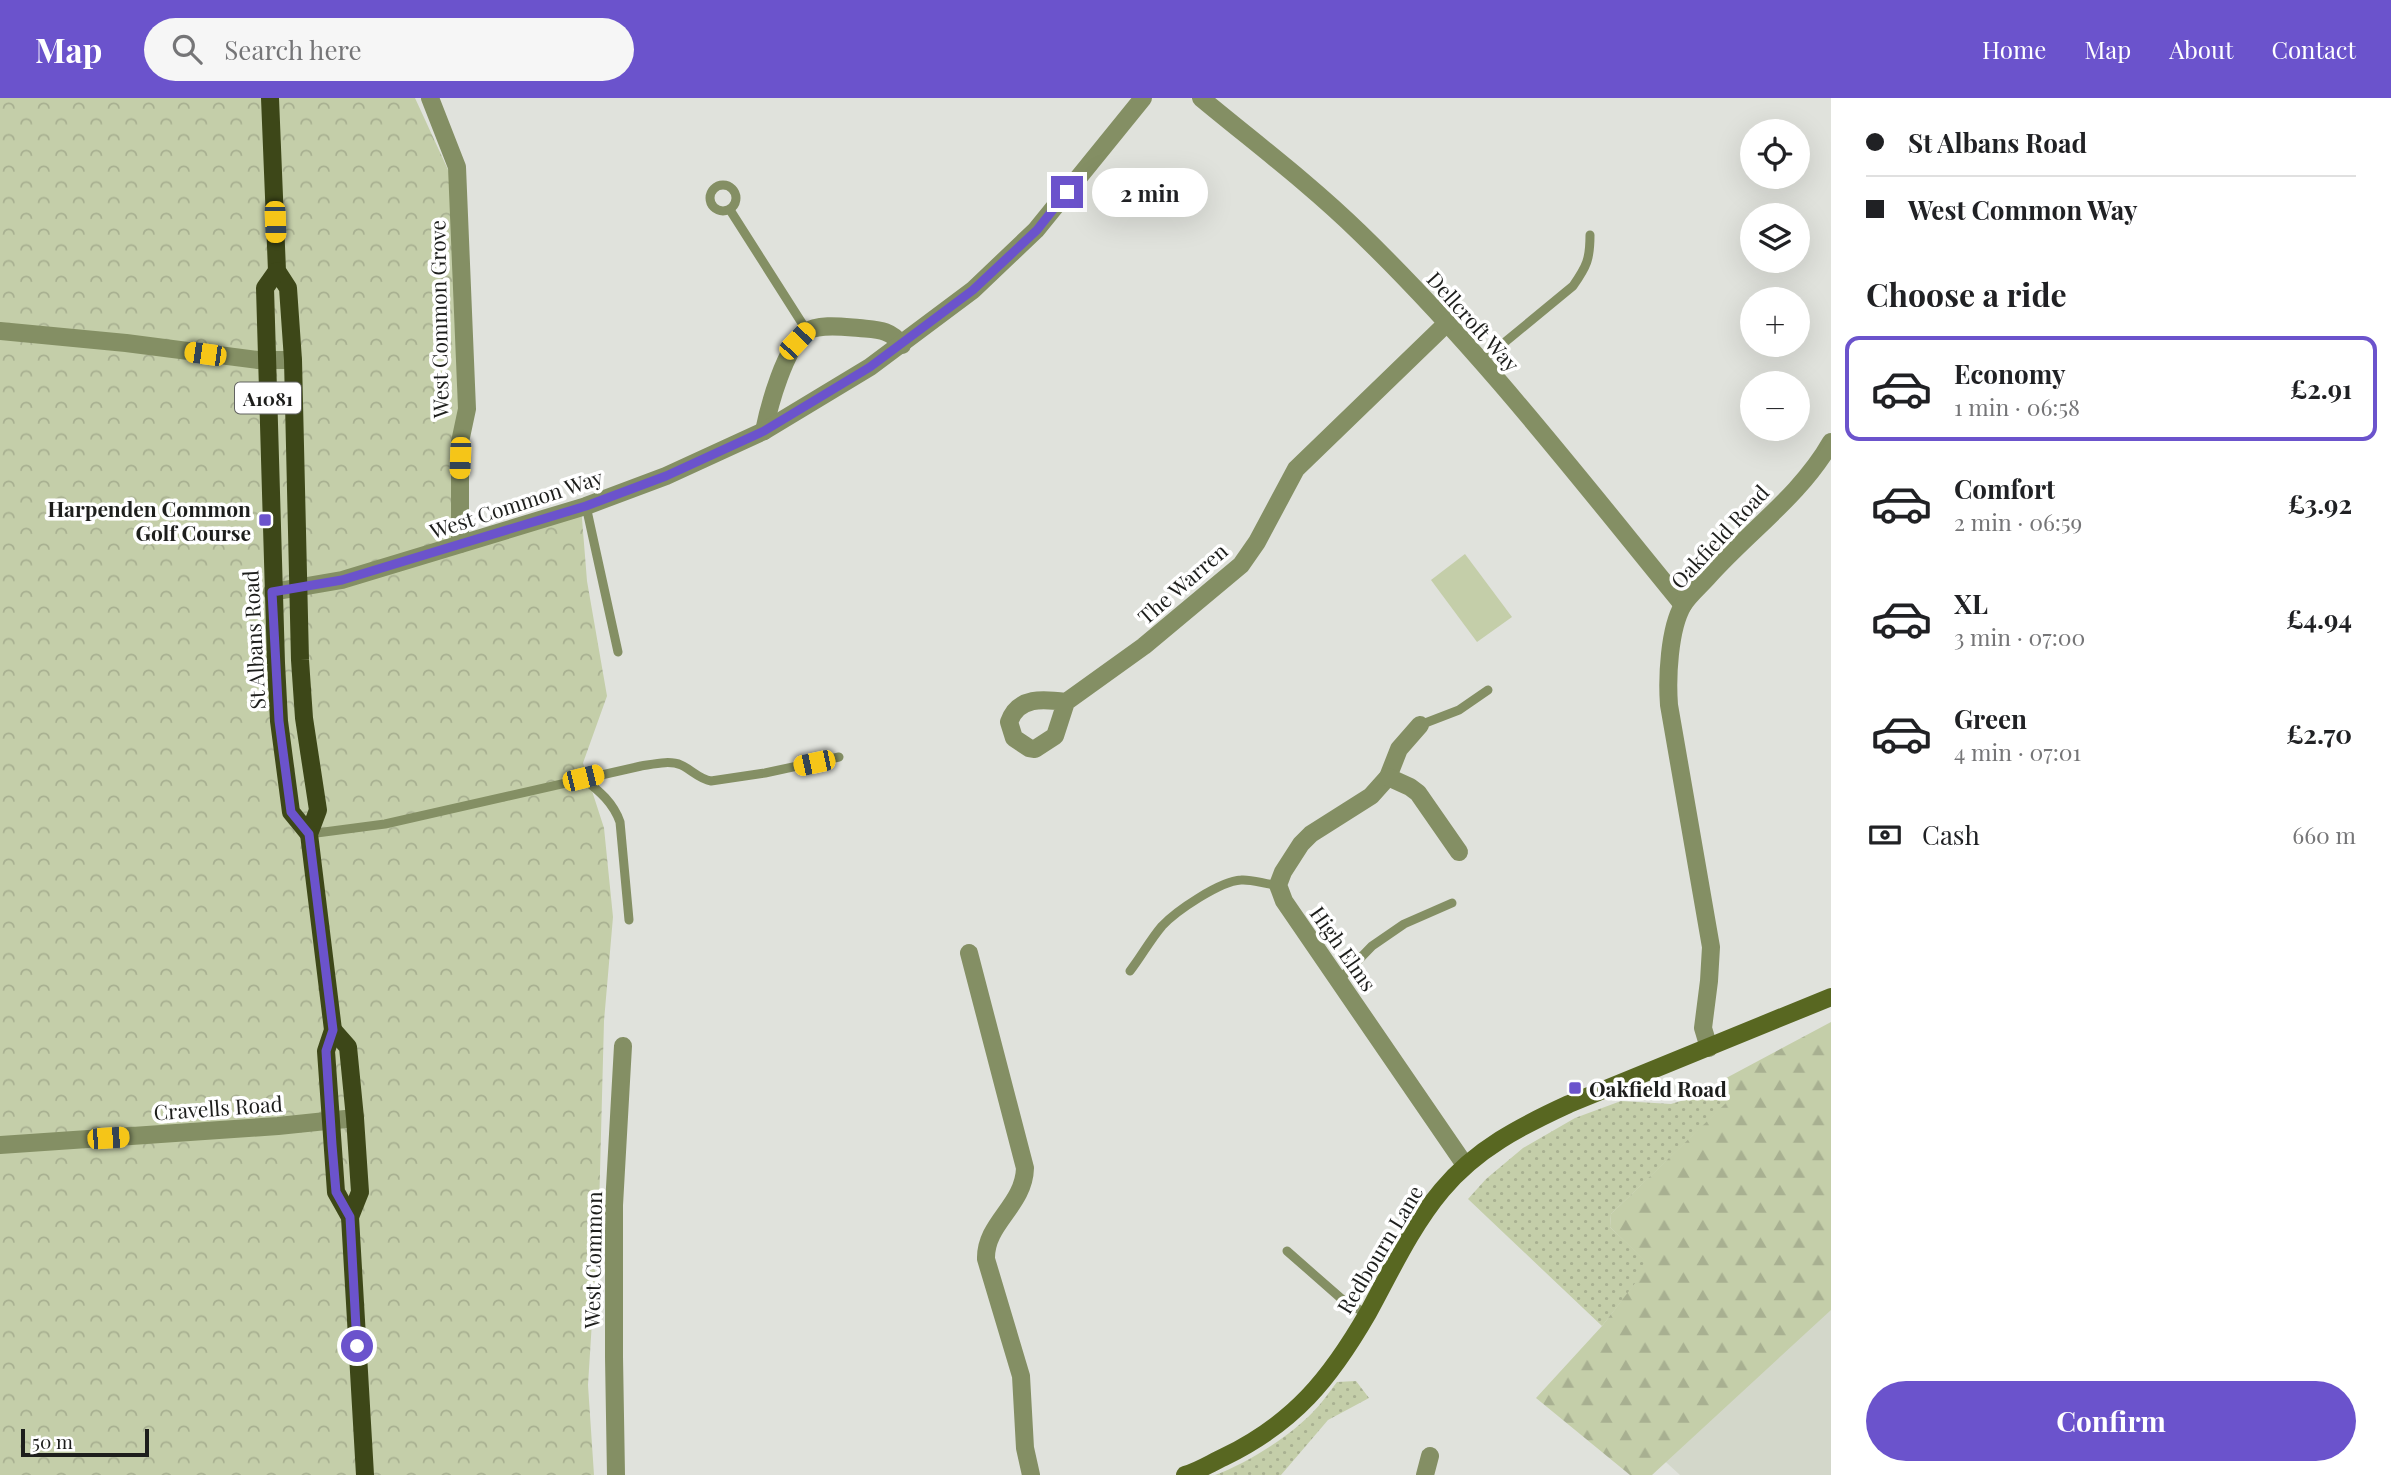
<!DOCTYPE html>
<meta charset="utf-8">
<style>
:root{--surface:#fff;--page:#f6f6f6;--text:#202124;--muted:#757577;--line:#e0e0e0;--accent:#6b53cc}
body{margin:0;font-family:"Playfair Display",serif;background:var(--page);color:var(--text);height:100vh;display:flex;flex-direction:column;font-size:26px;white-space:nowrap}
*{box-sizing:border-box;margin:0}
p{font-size:23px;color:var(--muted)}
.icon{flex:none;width:38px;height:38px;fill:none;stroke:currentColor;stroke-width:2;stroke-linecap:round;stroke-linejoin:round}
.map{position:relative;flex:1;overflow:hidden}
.sheet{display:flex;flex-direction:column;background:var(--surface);width:560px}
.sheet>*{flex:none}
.guide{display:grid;align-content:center;height:154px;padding:0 35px;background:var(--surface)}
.controls{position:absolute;left:1740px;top:21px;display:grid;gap:14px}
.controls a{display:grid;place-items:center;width:70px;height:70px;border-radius:50%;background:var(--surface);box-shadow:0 7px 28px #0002;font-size:35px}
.scale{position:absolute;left:21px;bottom:18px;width:128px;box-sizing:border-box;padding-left:7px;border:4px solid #1d1e1c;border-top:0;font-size:19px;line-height:24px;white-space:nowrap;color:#1d1e1c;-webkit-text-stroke:5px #fff;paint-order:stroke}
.end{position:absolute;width:32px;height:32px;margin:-16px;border:9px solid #6b53cc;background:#fff;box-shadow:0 0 0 4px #fff}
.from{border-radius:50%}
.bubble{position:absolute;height:49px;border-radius:24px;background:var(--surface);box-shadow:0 7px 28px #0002;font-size:23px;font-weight:700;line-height:49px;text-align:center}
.car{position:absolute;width:21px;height:42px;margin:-21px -10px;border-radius:9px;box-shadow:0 0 5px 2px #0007;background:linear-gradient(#f5c518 24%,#345 0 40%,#f5c518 0 76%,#345 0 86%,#f5c518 0)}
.guide b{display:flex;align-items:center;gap:24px;height:66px;font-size:26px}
.guide b+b{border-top:2px solid var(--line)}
.guide i{width:18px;height:18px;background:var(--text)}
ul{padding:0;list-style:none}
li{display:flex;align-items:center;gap:21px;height:105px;margin:0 14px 10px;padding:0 21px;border:4px solid transparent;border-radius:14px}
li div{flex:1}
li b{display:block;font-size:26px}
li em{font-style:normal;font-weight:700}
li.on{border-color:var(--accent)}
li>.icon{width:63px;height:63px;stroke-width:1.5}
h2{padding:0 35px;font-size:32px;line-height:84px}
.pay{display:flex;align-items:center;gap:18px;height:77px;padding:0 35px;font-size:26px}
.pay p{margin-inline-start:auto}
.primary-button{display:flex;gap:14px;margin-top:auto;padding:14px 35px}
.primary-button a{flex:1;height:80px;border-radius:42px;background:var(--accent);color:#fff;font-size:28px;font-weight:700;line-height:80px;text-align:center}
header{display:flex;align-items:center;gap:42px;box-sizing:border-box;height:98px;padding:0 35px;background:var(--accent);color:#fff}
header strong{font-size:33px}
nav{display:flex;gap:38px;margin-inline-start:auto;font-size:24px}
.search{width:490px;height:63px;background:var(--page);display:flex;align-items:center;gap:18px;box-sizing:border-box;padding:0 24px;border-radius:38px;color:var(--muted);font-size:26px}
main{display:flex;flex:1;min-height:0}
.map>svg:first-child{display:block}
.built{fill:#d3d7ca}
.grass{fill:url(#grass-dots)}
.forest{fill:url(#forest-firs)}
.park{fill:url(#park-crowns)}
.garden{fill:#c4cea9}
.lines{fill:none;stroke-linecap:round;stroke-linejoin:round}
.service{stroke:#848f64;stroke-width:9}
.minor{stroke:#848f64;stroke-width:18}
.secondary{stroke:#586721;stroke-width:18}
.primary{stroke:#3d4718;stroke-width:18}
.route{stroke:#6b53cc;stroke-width:9}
.poi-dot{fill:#6b53cc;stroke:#fff;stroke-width:2.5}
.labels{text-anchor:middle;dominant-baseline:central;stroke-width:7;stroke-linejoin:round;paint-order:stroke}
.shield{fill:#fff;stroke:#616260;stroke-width:2}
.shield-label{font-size:19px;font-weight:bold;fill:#1d1e1c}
.street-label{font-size:21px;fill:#1d1e1c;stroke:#fff}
.poi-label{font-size:21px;font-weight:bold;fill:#1d1e1c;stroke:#fff;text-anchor:end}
</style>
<header>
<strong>Map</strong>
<div class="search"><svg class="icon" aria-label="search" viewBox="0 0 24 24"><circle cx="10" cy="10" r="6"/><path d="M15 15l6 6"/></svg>Search here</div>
<nav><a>Home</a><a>Map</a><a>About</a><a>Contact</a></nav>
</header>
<main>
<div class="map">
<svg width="1831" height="1377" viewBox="0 0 1831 1377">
<defs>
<pattern id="grass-dots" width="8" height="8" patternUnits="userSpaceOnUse" patternTransform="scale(1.75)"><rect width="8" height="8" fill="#c4cea9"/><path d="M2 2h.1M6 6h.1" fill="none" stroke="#a8b091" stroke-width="1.8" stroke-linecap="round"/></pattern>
<pattern id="forest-firs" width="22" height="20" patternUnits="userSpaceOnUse" patternTransform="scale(1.75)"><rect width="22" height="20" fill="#c4cea9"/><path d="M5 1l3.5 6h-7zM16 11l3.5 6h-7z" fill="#a8b091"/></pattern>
<pattern id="park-crowns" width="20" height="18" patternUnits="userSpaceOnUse" patternTransform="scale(1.75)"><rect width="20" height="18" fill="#c4cea9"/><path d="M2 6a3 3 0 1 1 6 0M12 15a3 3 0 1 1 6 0" fill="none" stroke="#a8b091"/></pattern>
</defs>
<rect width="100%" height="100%" fill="#e0e2dc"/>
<polygon class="built" points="1831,950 1831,1377 1680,1377 1586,1291"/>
<g class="grass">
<polygon points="1715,986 1727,1005 1611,1116 1610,1129 1650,1167 1602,1228 1468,1101 1486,1081 1523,1050 1575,1020 1621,1003 1671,1006 1684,1002"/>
<path d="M1356,1283l13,17 -41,22 -47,55h-66c32,-12 74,-38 98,-63 9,-9 16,-20 24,-30z"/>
</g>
<polygon class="forest" points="1831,924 1831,1212 1652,1377 1630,1377 1536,1300 1602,1228 1649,1167 1610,1129 1611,1116 1726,1005 1715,986"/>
<polygon class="park" points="0,0 415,0 450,76 463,440 581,408 587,483 607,598 583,665 604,730 613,819 604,923 599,1112 588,1287 594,1377 0,1377"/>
<polygon class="garden" points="1465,456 1512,519 1477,544 1431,482"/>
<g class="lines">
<g class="service">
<circle cx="723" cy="100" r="13"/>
<polyline points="730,112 807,233"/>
<path d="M1482,263l91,-75c14,-20 17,-27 17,-51"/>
<polyline points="586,408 618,554"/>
<polyline points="1420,627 1459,612 1488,592"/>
<path d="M583,680c16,13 30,24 37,44l9,98"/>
<path d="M309,736l76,-10 256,-58c13,-2 29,-6 40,-1 11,5 18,14 30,16l54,-8 74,-16"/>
<path d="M1130,873c11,-14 20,-31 32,-45 14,-15 58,-45 79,-46 12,-1 25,5 37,5"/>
<polyline points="1339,882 1372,848 1404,826 1452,805"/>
<polyline points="1287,1153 1344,1203 1367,1216"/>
</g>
<g class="minor">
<polyline points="430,0 457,69 467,311 460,344 460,446"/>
<path d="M1201,0c53,44 109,86 158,134 119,115 220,246 324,373"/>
<polyline points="0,233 126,245 258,262 293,262"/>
<path d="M764,333c5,-25 21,-84 42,-99 12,-9 39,-5 53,-4 19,2 31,1 43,17"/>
<polyline points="272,494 342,482 586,408 666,378 764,333 870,269 973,192 1036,132 1143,0"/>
<path d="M1066,604c-22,-3 -48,-6 -57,20l5,16 15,10 6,1 20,-13 11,-34 78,-56 97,-81 16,-23 39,-73 151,-146"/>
<polyline points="1420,627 1399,651 1388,679 1371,698 1311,736 1301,746 1283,774 1278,787 1284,803 1465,1067"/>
<polyline points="1388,679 1410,689 1418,695 1459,754"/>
<path d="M969,855l56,215c-1,38 -40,55 -39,91l35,117 4,72 6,27"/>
<path d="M1709,950l-6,-20 6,-47 2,-34 -42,-242c-2,-27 0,-76 14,-100 6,-10 17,-19 25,-28 40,-45 93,-82 123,-135"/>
<polyline points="0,1047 278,1028 355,1020"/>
<polyline points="616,1377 614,1259 614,1107 623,948"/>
<polyline points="1425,1377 1430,1358"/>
</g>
<path class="secondary" d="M1185,1377c14,-4 26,-12 39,-18 70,-34 106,-78 144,-144 23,-42 43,-86 74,-123 34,-41 79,-64 127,-86l262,-107"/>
<g class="primary">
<polyline points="270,0 277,173 288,190 293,262 300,562 304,620 318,712 309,736 333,932 326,953 336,1094 350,1119 365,1377"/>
<polyline points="277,173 265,190 276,565 279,623 291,714 309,736"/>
<polyline points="333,932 348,949 355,1020 360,1094 350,1119"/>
</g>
</g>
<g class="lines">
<polyline class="route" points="357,1248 350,1119 336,1094 332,1047 326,953 333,932 309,736 291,714 279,623 272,494 342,482 586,408 666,378 764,333 870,269 973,192 1037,132 1067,94"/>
</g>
<g class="poi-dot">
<rect x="258" y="415" width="14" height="14" rx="3.5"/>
<rect x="1568" y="983" width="14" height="14" rx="3.5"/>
</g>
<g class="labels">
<rect class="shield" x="235" y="284.5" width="66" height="31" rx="5"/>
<g class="shield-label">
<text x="268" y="300">A1081</text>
</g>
<g class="street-label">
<text transform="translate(438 221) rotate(-91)">West Common Grove</text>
<text transform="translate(1474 223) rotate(48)">Dellcroft Way</text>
<text transform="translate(516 405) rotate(-18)">West Common Way</text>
<text transform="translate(1719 438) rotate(-47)">Oakfield Road</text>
<text transform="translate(1182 485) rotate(-41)">The Warren</text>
<text transform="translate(253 542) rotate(-93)">St Albans Road</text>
<text transform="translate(1344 850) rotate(55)">High Elms</text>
<text transform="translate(218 1009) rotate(-4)">Cravells Road</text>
<text transform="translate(1379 1151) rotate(-59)">Redbourn Lane</text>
<text transform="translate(592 1162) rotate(-89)">West Common</text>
</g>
<g class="poi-label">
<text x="251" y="410">Harpenden Common<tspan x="251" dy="24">Golf Course</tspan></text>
<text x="1589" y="990" text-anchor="start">Oakfield Road</text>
</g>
</g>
</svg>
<div class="controls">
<a><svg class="icon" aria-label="locate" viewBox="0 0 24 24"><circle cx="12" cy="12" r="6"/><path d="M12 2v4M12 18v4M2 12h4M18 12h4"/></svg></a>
<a><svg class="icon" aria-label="layers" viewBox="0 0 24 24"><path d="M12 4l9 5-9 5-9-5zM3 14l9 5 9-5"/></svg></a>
<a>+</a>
<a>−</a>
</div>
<div class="scale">50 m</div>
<i class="end from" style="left:357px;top:1248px"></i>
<i class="end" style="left:1067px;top:94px"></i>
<div class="bubble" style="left:1092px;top:70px;width:116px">2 min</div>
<i class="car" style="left:275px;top:124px;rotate:178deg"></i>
<i class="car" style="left:797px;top:243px;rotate:43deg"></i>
<i class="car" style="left:205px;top:256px;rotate:278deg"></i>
<i class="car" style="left:460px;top:360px;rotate:182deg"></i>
<i class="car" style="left:814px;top:665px;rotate:258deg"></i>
<i class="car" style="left:583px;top:680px;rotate:76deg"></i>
<i class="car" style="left:108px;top:1040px;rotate:86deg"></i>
</div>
<section class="sheet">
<div class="guide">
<b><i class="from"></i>St Albans Road</b>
<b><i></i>West Common Way</b>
</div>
<h2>Choose a ride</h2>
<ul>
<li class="on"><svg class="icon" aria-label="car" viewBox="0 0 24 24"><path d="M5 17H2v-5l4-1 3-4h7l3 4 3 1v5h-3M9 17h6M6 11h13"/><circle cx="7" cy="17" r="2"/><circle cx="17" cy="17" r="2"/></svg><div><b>Economy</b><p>1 min · 06:58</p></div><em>£2.91</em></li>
<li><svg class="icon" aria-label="car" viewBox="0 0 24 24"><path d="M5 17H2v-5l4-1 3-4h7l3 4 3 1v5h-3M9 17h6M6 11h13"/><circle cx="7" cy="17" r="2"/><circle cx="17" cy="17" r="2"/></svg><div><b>Comfort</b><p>2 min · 06:59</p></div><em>£3.92</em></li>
<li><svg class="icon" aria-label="car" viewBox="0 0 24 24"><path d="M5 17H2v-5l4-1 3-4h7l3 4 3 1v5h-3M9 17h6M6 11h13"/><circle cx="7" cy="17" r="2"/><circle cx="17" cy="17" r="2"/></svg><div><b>XL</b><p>3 min · 07:00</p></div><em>£4.94</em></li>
<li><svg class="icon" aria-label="car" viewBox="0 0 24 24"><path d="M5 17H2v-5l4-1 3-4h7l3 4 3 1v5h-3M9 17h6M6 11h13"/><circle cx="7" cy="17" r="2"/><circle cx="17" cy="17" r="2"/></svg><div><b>Green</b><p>4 min · 07:01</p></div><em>£2.70</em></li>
</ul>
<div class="pay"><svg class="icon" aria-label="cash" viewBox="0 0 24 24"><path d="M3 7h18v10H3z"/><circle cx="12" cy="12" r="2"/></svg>Cash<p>660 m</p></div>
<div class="primary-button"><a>Confirm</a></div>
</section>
</main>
